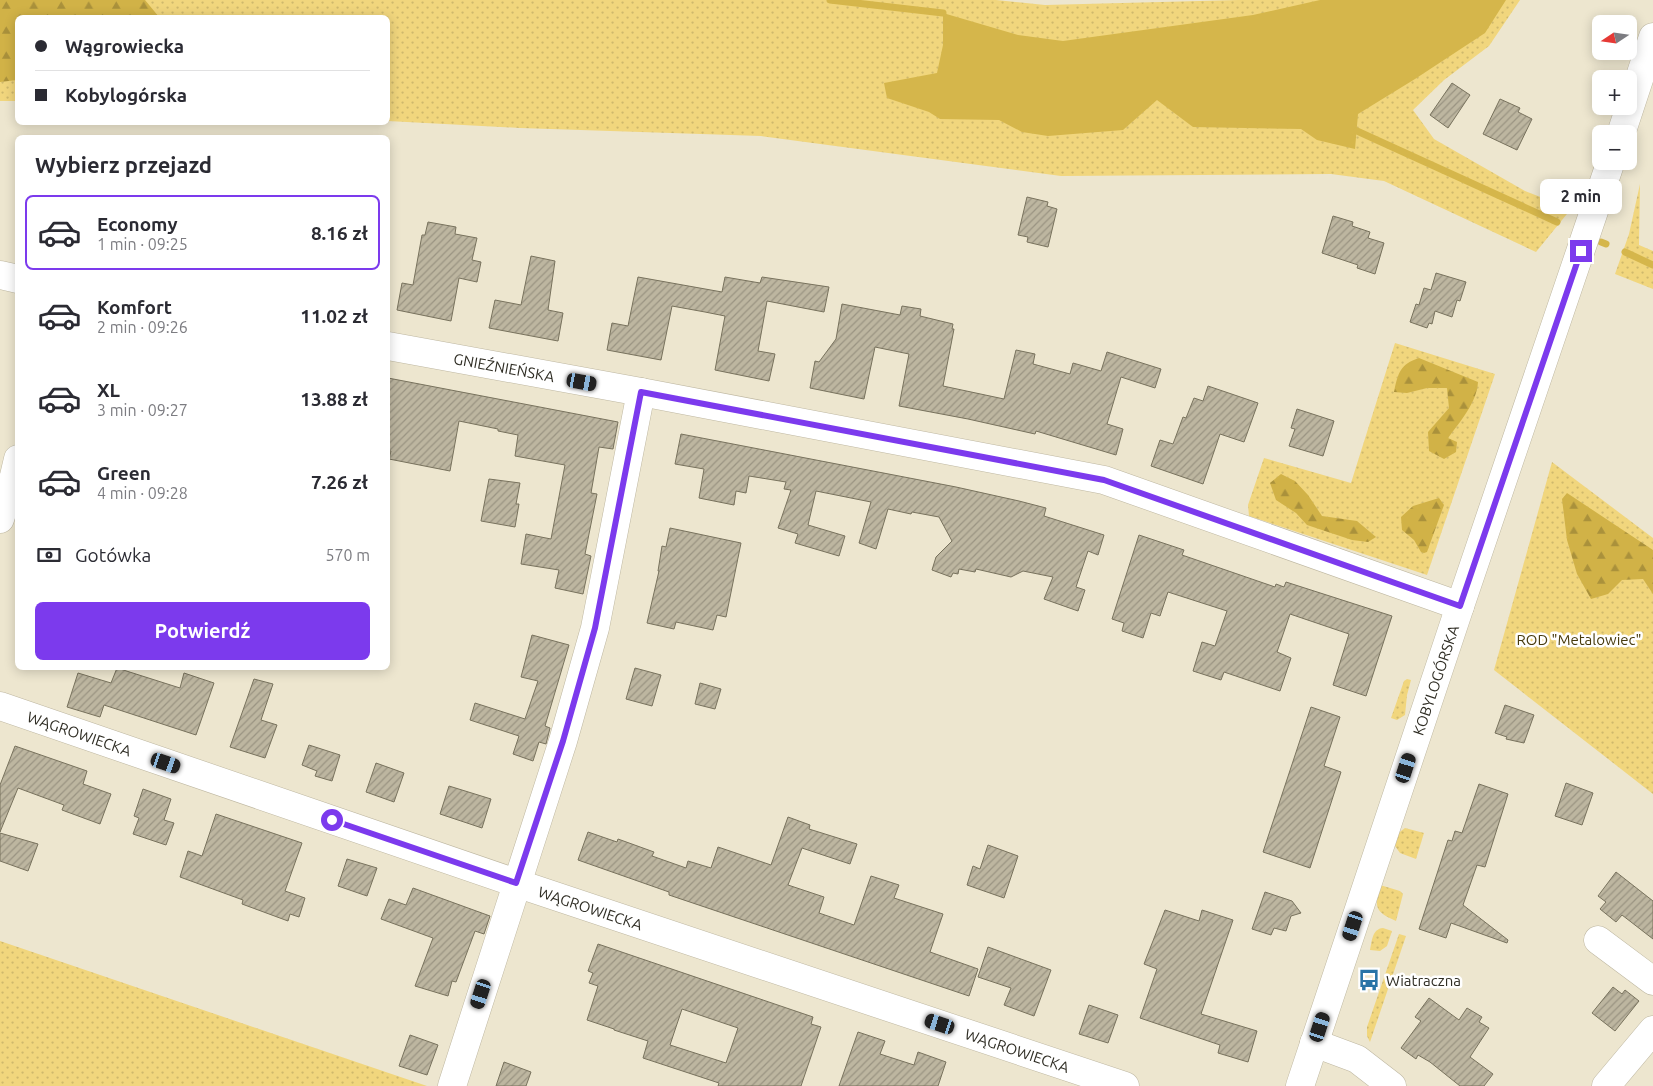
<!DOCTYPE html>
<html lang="pl">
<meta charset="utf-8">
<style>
:root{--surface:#fff;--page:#f7f7f7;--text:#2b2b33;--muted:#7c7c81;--line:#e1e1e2;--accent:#7c3aed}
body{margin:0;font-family:Ubuntu,sans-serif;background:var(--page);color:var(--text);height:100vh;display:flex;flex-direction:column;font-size:19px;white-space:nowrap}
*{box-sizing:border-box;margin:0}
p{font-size:16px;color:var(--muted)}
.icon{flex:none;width:28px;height:28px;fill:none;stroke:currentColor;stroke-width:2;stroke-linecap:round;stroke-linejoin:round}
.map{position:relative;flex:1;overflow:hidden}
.details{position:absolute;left:15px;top:135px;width:375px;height:535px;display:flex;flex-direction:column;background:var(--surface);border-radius:8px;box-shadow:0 2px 12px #0003}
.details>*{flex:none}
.guide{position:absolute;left:15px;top:15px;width:375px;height:110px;border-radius:8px;box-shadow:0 2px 12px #0003;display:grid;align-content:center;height:110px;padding:0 20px;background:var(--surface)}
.needle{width:32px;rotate:257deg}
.controls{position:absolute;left:1592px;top:15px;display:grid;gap:10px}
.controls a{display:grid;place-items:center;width:45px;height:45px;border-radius:8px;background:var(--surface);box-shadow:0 2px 12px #0003;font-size:25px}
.end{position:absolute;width:22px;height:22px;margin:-11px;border:6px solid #7c3aed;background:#fff;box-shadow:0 0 0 2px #fff}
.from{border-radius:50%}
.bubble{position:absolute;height:35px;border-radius:8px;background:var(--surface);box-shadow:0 2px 12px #0003;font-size:16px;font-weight:600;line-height:35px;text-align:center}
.car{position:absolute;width:15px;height:30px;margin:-15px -8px;border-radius:6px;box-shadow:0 0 4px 1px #0007;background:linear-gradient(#222 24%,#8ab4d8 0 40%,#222 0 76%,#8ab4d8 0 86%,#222 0)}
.guide b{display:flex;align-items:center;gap:18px;height:48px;font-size:19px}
.guide b+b{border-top:1px solid var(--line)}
.guide i{width:12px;height:12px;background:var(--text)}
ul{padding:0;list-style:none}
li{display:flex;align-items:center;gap:15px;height:75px;margin:0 10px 8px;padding:0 10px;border:2px solid transparent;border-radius:8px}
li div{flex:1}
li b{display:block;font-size:19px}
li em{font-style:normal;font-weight:600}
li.current{border-color:var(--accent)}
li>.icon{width:45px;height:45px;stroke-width:1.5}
h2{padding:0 20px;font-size:22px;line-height:60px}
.pay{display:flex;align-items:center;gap:12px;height:55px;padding:0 20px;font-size:19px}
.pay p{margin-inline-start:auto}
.action{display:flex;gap:10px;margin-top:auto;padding:10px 20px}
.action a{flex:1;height:58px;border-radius:8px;background:var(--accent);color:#fff;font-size:20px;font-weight:600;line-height:58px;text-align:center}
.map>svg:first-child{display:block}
.green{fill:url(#green-dots)}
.forest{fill:url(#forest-firs)}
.water{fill:#d5b64b}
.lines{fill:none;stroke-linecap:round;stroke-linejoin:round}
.stream{stroke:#d5b64b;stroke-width:7}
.building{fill:url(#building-hatch);stroke:#78725d;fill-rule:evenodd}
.minor-casing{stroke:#beb7a1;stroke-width:29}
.minor{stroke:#fff;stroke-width:28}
.route{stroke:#7c3aed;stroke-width:6}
.labels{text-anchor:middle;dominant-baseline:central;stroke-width:5;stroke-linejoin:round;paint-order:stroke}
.street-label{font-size:15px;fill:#2f2d24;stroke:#fff}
.park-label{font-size:15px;fill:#483b0e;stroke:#fff}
.poi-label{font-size:15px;fill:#2f2d24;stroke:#fff;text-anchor:start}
</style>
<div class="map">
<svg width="1653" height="1086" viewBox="0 0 1653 1086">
<defs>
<pattern id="green-dots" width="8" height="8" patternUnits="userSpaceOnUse" patternTransform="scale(1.25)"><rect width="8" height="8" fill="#f1d67d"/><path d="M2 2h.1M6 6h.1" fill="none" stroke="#cfb86c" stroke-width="1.8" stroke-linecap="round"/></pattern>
<pattern id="forest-firs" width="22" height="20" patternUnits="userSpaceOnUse" patternTransform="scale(1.25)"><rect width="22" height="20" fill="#d1b247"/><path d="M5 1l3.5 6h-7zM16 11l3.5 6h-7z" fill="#aa913b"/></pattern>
<pattern id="building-hatch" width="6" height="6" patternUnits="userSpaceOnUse" patternTransform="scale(1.25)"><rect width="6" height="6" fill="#bdb6a0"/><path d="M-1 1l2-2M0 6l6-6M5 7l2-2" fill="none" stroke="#9a9482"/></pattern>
</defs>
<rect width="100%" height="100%" fill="#ede6cf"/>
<g class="green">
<polygon points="0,0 996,0 1045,5 1238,0 1520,0 1489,46 1444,80 1413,110 1434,139 1525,191 1571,209 1536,252 1384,181 1331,174 1061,176 761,136 520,128 388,121 388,18 18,18 17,101 0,101"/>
<polygon points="1640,184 1639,245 1653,251 1653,289 1615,274 1629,234"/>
<polygon points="1395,343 1495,374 1427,575 1249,516 1248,505 1264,458 1351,483"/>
<polygon points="1552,462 1653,538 1653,794 1494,670"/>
<polygon points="1407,679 1411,680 1407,695 1405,715 1397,720 1391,718 1404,681"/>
<polygon points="1405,828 1424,833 1416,859 1400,853 1395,846 1397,834"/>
<path d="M1380,885l20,6 3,3 -7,27c-21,-9 -22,-14 -16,-36z"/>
<path d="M1383,928l9,3 -5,15 -7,5 -10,-1c2,-9 2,-21 13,-22z"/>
<polygon points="1399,934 1406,936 1370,1042 1367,1036 1367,1027"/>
<polygon points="0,941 427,1086 0,1086"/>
</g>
<g class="forest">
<polygon points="0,0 145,0 159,17 18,18 17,80 0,82"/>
<path d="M1419,358l59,24c-1,20 -18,40 -30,56l9,4 -1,10 -12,7 -15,-8 -1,-19 21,-24 -2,-20h-20l-20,5 -13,-1c4,-19 6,-28 25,-34z"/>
<polygon points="1281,474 1295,481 1308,495 1322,516 1357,521 1376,537 1368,542 1352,540 1307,525 1296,513 1276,500 1270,483"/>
<polygon points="1567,493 1653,550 1653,594 1643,579 1622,580 1608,594 1591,599 1577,574 1567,540 1562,499"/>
<polygon points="1439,498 1444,505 1427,552 1424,553 1421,552 1414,540 1402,530 1401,517 1413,506"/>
</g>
<polygon class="water" points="1320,0 1506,0 1485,33 1415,79 1358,114 1355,149 1317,140 1301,129 1193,127 1157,100 1123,130 1048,136 1022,132 999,120 940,119 929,112 887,98 884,83 937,73 943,45 943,13 1018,35 1063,41 1253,15"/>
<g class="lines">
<g class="stream">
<polyline points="830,0 943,13"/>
<polyline points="1357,131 1557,222"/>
<polyline points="1601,242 1606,244"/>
<polyline points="1625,252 1653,265"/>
</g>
</g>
<g class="building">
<polygon points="1452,83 1470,95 1448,128 1430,115"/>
<polygon points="1500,99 1520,108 1518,112 1532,119 1517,150 1483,134"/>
<polygon points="1027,197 1048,202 1047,206 1057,209 1048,247 1027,242 1028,237 1018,235"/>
<polygon points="1333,216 1353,222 1352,226 1370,232 1368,238 1384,243 1375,274 1357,268 1358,265 1322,253"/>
<polygon points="428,222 456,227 455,234 477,238 472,260 481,262 477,282 459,278 451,321 397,310 402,283 413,285 422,235 425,235"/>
<polygon points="531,256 555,261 548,310 563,313 558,341 489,328 495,300 521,305"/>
<polygon points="1436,273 1466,282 1460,301 1457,300 1452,317 1435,311 1432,324 1429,323 1427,328 1410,322 1416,304 1419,305 1424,288 1431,290"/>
<polygon points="638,277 722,292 725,277 760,283 762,277 829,287 824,312 767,301 758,351 775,354 769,381 715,370 725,316 705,312 672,306 661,360 607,350 612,323 628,326"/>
<polygon points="842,304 900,315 902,306 921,309 920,316 953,324 952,329 954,329 943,386 1004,399 1016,350 1035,354 1033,364 1070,374 1073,363 1101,371 1107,352 1161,369 1155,388 1121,377 1107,424 1123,429 1116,455 1036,431 1035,434 968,419 899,406 909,354 875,347 864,399 810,388 815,361 819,362 836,339"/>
<polygon points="388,378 618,422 613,449 599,447 591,493 597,494 585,554 591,556 583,594 555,588 559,570 521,564 526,534 551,539 565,465 515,456 518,435 498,431 498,429 459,421 450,471 389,459 391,451 388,451"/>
<polygon points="1208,386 1258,403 1244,442 1220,434 1203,484 1151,466 1160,440 1173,444 1183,417 1186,418 1194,398 1203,401"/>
<polygon points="1297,409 1334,421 1323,456 1289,446 1295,429 1291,428"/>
<polygon points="681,434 956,487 1019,501 1046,508 1044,516 1104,535 1098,555 1088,551 1076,587 1085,590 1078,611 1044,599 1053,577 1023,571 1011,577 976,569 975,572 959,569 958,574 953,573 951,577 932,570 936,557 952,541 939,517 912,512 911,514 888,509 876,549 859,543 871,502 816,491 808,525 845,536 839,556 795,543 798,534 778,528 791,490 784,489 786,482 749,476 746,493 736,491 734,505 699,498 704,469 675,464"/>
<polygon points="489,479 520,483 516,504 519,504 515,527 481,521"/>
<polygon points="670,528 741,543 726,617 717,615 713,630 676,622 674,629 647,623 659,571 658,571 662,546 666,547"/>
<polygon points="1139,535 1184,550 1182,555 1275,587 1276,584 1284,587 1286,582 1392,616 1366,696 1333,685 1349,634 1290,614 1277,652 1291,658 1280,691 1224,672 1221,680 1193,671 1202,642 1215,646 1227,611 1168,592 1160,616 1151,613 1143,638 1122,631 1124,623 1112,619"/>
<polygon points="532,635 569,645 545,726 550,728 546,744 539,742 533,761 513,754 519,736 470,720 475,703 525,719 538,681 521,677"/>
<polygon points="117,668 180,688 184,673 214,683 196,735 104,705 100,717 67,707 78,673 111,683"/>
<polygon points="635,668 661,675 652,706 626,699"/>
<polygon points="254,679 273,684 261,720 277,725 265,758 230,747"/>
<polygon points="700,683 721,689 715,709 695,704"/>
<polygon points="1505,705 1534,715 1524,743 1506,739 1507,737 1495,733"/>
<polygon points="1311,707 1340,717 1324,766 1341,772 1310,868 1263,852"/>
<polygon points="309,745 340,755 332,781 315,776 317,771 302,765"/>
<polygon points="15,746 87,771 83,784 111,794 100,824 62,810 64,805 18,788 0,832 0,785"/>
<polygon points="376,763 404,773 394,802 366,792"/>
<polygon points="1566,783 1593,793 1582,825 1555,816"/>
<polygon points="1479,784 1508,794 1485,867 1477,865 1463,905 1508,940 1507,943 1451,923 1446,938 1419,929 1448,840 1452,841 1455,831 1462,833"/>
<polygon points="449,786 491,799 482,828 440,814"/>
<polygon points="143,789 171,799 164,820 174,823 166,845 133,834 139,818 134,816"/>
<polygon points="216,814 302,843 285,891 305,898 299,917 290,914 288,921 242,904 243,900 180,877 188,851 202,856"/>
<polygon points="788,817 810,825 809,829 857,844 850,864 802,848 788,885 824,897 819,913 854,925 871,876 899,885 894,898 943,914 930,952 978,969 969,996 669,895 669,892 578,860 588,832 617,842 618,839 654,852 652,856 686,868 688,861 711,868 718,847 771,865"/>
<polygon points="0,833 38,844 28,871 0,861"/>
<polygon points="988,845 1018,856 1004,898 967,885 973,866 980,869"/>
<polygon points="347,859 377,868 367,896 338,886"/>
<polygon points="1616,872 1653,901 1653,939 1622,915 1616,922 1600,909 1606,902 1598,896"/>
<polygon points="413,888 490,916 484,934 475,931 456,982 452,981 448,996 415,986 433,938 381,919 389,899 406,905"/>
<polygon points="1265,892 1292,901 1301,913 1291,916 1286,931 1274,928 1271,935 1252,929"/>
<polygon points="1165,910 1199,921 1202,910 1233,920 1201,1014 1257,1031 1248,1062 1218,1053 1220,1045 1140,1018 1157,969 1144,964"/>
<path d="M598,944l215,73 -2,7 10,3 -20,59h-83l1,-3 -76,-25 5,-17 -34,-11v-1l-27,-9 11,-34 -9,-3 4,-10 -5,-2zM682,1009l56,19 -12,35 -56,-18z"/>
<polygon points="988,947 1051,970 1034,1016 1004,1005 1011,988 978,977"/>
<polygon points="1613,987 1622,994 1625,990 1639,1001 1615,1031 1592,1013"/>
<polygon points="1429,998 1459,1020 1467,1008 1482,1017 1479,1022 1489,1028 1470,1057 1493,1074 1484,1086 1460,1086 1430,1062 1418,1055 1416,1059 1401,1048 1421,1021 1415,1017"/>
<polygon points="1089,1005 1118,1015 1108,1043 1079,1034"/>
<polygon points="858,1032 885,1041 880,1054 914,1065 918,1052 946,1062 938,1086 839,1086"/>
<polygon points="410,1035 438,1045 427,1075 399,1066"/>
<polygon points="504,1062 531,1072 526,1086 496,1086"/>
</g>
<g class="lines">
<g class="minor-casing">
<g id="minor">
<polyline points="1621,134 1653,37"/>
<polyline points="0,275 18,279"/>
<path id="s1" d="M388,346l253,46 463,88 356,126"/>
<polyline points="0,519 14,476 18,459"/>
<path id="s2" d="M0,706l516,177 609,203"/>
<polyline points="1598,940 1653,981"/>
<polyline points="1314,1043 1357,1059 1392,1086"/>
<polyline points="452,1086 563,741 595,628 641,392"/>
<path id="s3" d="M1300,1086l160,-480 151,-445"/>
<polyline points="1606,1086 1653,1030"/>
</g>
</g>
<use href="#minor" class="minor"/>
</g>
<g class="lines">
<polyline class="route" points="332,820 516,883 563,741 595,628 641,392 1104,480 1460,606 1581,251"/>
</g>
<defs>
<g id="bus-bare" transform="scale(1.725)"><path d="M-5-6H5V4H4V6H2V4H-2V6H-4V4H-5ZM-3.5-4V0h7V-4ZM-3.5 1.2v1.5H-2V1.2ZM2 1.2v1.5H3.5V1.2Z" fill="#2974a7" stroke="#fff" stroke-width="2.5" paint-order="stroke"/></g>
</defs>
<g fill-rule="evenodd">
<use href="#bus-bare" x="1369" y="980"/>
</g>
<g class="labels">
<g class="street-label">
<text stroke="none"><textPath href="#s1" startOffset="118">GNIEŹNIEŃSKA</textPath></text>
<text stroke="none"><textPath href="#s3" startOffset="428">KOBYLOGÓRSKA</textPath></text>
<text stroke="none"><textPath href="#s2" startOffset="84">WĄGROWIECKA</textPath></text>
<text stroke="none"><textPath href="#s2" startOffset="624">WĄGROWIECKA</textPath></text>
<text stroke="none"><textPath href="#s2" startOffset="1074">WĄGROWIECKA</textPath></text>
</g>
<g class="park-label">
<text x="1579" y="639">ROD "Metalowiec"</text>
</g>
<g class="poi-label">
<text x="1386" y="980">Wiatraczna</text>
</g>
</g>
</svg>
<div class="controls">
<a><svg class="needle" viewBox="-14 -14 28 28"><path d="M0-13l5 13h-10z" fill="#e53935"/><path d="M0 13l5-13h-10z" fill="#7c7c81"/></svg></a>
<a>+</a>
<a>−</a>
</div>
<i class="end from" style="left:332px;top:820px"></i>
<i class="end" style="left:1581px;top:251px"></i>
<div class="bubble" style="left:1540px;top:179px;width:82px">2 min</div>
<i class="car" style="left:582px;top:382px;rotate:100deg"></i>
<i class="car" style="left:166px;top:763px;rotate:109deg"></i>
<i class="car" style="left:1406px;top:768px;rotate:18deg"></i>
<i class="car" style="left:1353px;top:926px;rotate:198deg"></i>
<i class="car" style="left:481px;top:994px;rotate:198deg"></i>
<i class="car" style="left:940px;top:1024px;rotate:288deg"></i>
<i class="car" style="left:1320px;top:1027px;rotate:18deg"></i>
<div class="guide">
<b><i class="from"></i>Wągrowiecka</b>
<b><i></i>Kobylogórska</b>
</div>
<section class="details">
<h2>Wybierz przejazd</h2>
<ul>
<li class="current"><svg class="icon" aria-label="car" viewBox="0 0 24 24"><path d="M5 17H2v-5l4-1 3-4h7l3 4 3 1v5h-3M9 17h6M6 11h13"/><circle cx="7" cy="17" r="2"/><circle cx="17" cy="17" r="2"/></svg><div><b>Economy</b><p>1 min · 09:25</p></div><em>8.16 zł</em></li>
<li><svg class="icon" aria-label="car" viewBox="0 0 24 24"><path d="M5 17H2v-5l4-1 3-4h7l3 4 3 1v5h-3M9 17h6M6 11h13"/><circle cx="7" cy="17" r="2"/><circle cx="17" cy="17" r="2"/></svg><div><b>Komfort</b><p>2 min · 09:26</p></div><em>11.02 zł</em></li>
<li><svg class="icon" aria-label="car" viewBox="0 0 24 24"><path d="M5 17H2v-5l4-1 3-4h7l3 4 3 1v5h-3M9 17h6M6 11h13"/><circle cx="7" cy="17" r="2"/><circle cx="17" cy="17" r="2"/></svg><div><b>XL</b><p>3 min · 09:27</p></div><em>13.88 zł</em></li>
<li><svg class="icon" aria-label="car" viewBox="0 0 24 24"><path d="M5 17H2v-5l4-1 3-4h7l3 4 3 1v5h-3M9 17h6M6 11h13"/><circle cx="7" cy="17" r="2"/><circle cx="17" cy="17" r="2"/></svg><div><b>Green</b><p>4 min · 09:28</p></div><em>7.26 zł</em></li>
</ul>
<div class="pay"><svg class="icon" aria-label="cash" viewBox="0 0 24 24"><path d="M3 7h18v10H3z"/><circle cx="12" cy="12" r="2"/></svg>Gotówka<p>570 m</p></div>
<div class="action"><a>Potwierdź</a></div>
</section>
</div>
